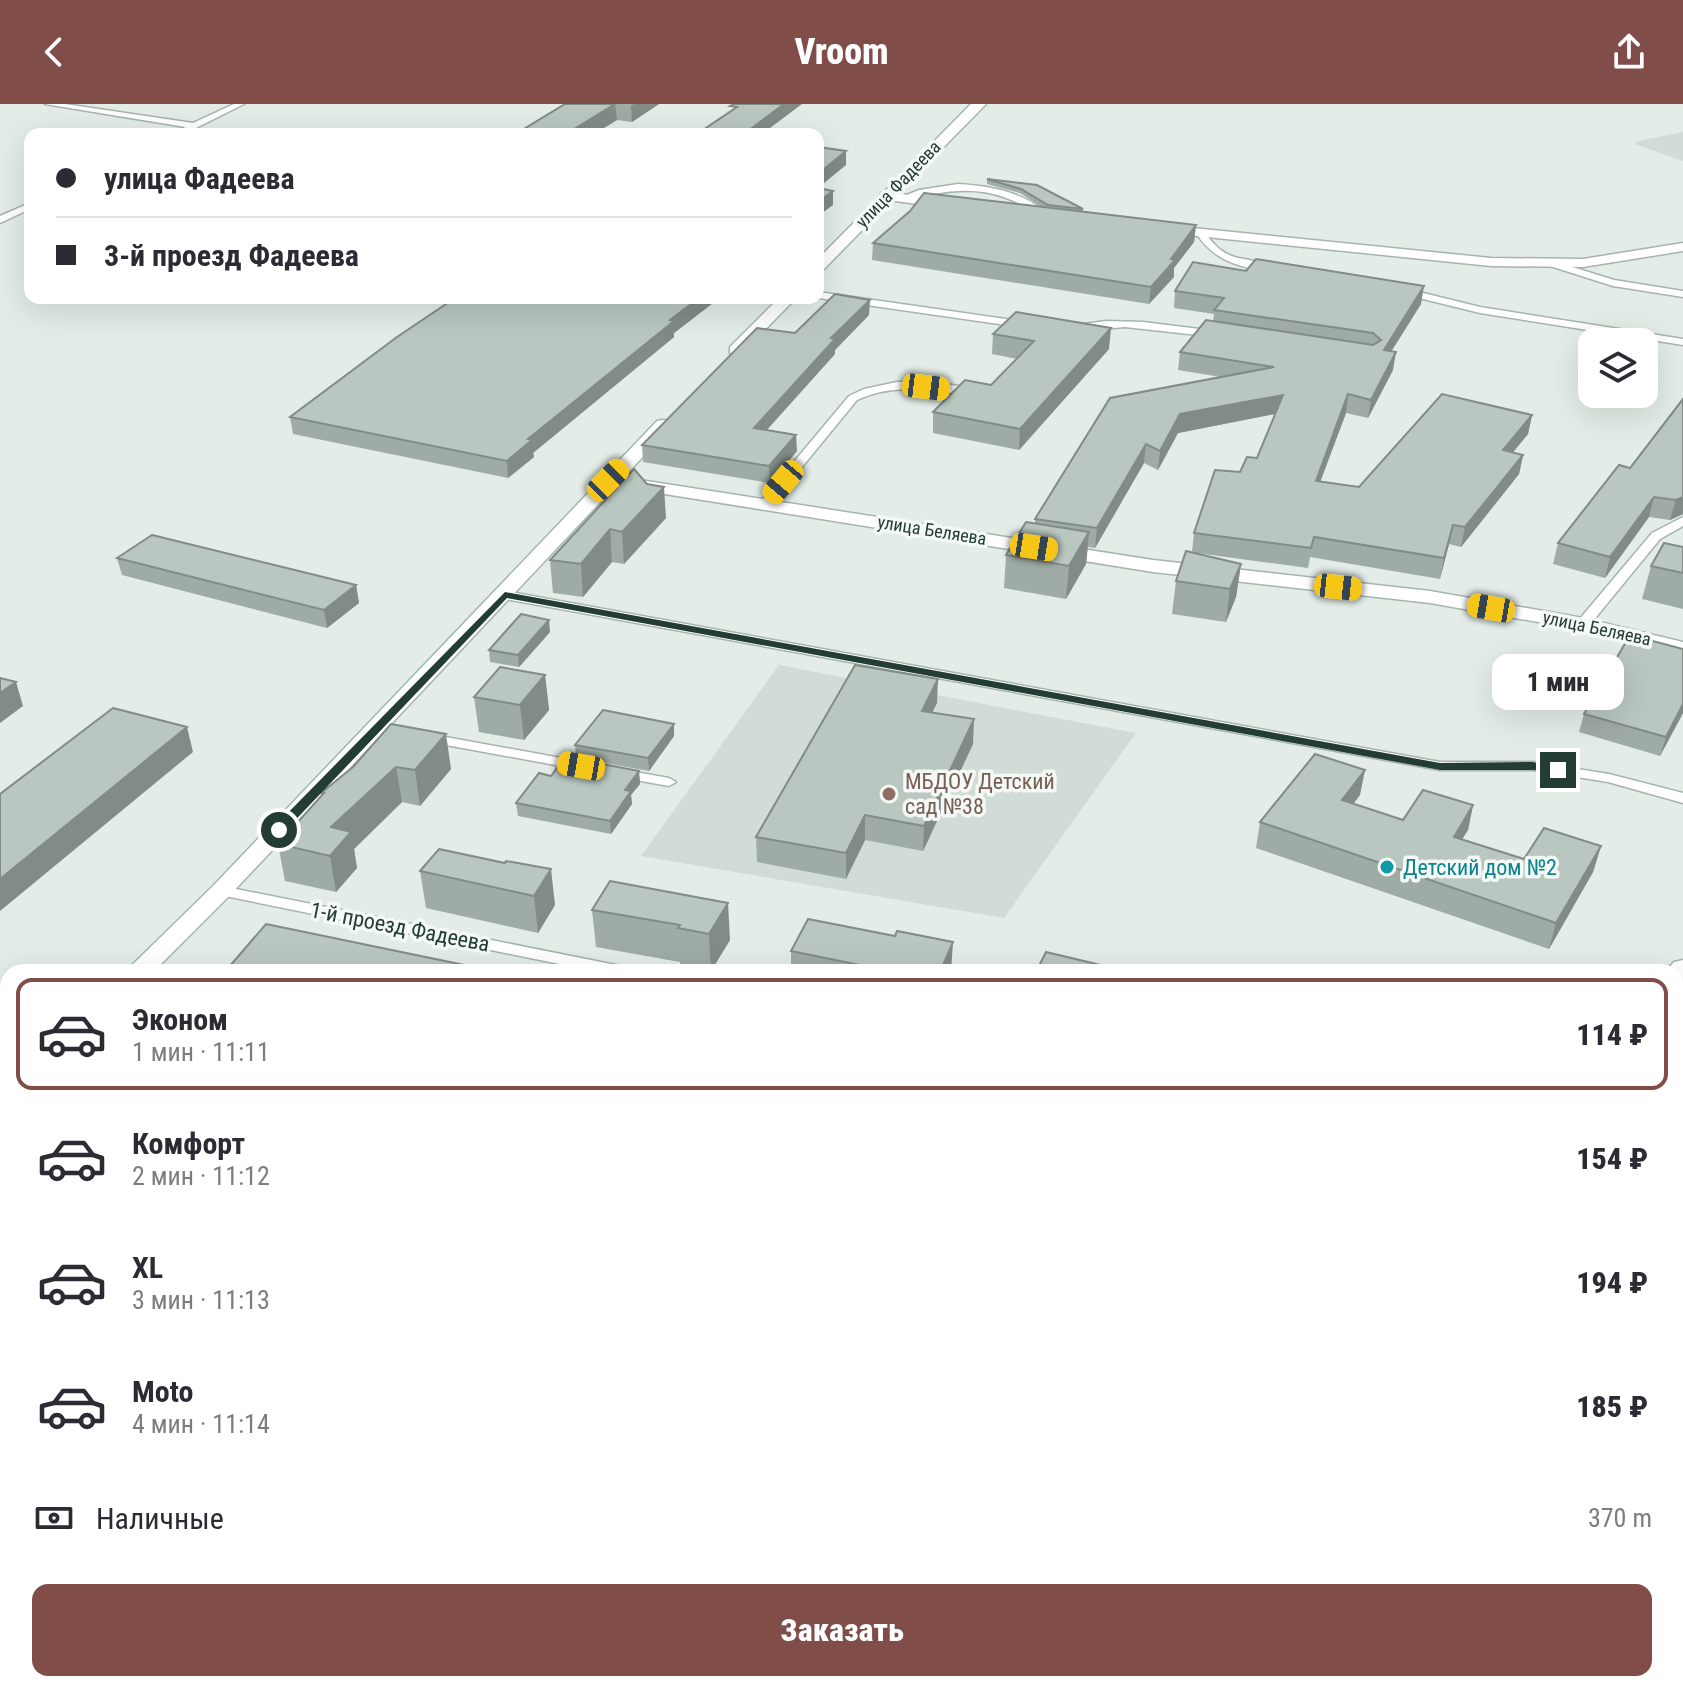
<!DOCTYPE html>
<html lang="ru">
<meta charset="utf-8">
<style>
:root{--surface:#fff;--page:#f7f7f7;--text:#2b2b33;--muted:#7c7c81;--line:#e1e1e2;--accent:#814d49}
body{margin:0;font-family:"Roboto Condensed",sans-serif;background:var(--page);color:var(--text);height:100vh;display:flex;flex-direction:column;font-size:30px;white-space:nowrap}
*{box-sizing:border-box;margin:0}
p{font-size:26px;color:var(--muted)}
.icon{flex:none;width:44px;height:44px;fill:none;stroke:currentColor;stroke-width:2;stroke-linecap:round;stroke-linejoin:round}
.map{position:relative;flex:1;overflow:hidden}
.side{position:absolute;left:0px;top:860px;width:1684px;height:728px;display:flex;flex-direction:column;background:var(--surface);border-radius:24px 24px 0 0;box-shadow:0 8px 32px #0002}
.side>*{flex:none}
.hud{position:absolute;left:24px;top:24px;width:800px;height:176px;border-radius:16px;box-shadow:0 8px 32px #0002;display:grid;align-content:center;height:176px;padding:0 32px;background:var(--surface)}
.buttons{position:absolute;left:1578px;top:224px;display:grid;gap:16px}
.buttons a{display:grid;place-items:center;width:80px;height:80px;border-radius:16px;background:var(--surface);box-shadow:0 8px 32px #0002;font-size:40px}
.end{position:absolute;width:36px;height:36px;margin:-18px;border:10px solid #243d34;background:#fff;box-shadow:0 0 0 4px #fff}
.from{border-radius:50%}
.bubble{position:absolute;height:56px;border-radius:16px;background:var(--surface);box-shadow:0 8px 32px #0002;font-size:26px;font-weight:800;line-height:56px;text-align:center}
.car{position:absolute;width:24px;height:48px;margin:-24px -12px;border-radius:10px;box-shadow:0 0 6px 2px #0007;background:linear-gradient(#f5c518 24%,#345 0 40%,#f5c518 0 76%,#345 0 86%,#f5c518 0)}
.hud b{display:flex;align-items:center;gap:28px;height:76px;font-size:30px}
.hud b+b{border-top:2px solid var(--line)}
.hud i{width:20px;height:20px;background:var(--text)}
ul{padding:14px 0 0;list-style:none}
li{display:flex;align-items:center;gap:24px;height:112px;margin:0 16px 12px;padding:0 16px;border:4px solid transparent;border-radius:16px}
li div{flex:1}
li b{display:block;font-size:30px}
li em{font-style:normal;font-weight:800}
li.on{border-color:var(--accent)}
li>.icon{width:72px;height:72px;stroke-width:1.5}
.pay{display:flex;align-items:center;gap:20px;height:88px;padding:0 32px;font-size:30px}
.pay p{margin-inline-start:auto}
.action{display:flex;gap:16px;margin-top:auto;padding:16px 32px}
.action a{flex:1;height:92px;border-radius:16px;background:var(--accent);color:#fff;font-size:32px;font-weight:800;line-height:92px;text-align:center}
header{display:flex;justify-content:space-between;align-items:center;height:104px;padding:0 32px;background:var(--accent);color:#fff;font-size:36px;font-weight:800}
.map>svg:first-child{display:block}
.built{fill:#d1dcd6}
.lines{fill:none;stroke-linecap:round;stroke-linejoin:round}
.service-casing{stroke:#a6b4ae;stroke-width:3}
.minor-casing{stroke:#a6b4ae;stroke-width:3}
.secondary-casing{stroke:#a2b7ae;stroke-width:3}
.trunk-casing{stroke:#c2c9c6;stroke-width:3}
.path{stroke:#85ae9d;stroke-width:5;stroke-dasharray:4 6;stroke-linecap:butt}
.service{fill:#fff;fill-rule:evenodd}
.minor{fill:#fff;fill-rule:evenodd}
.secondary{fill:#fff;fill-rule:evenodd}
.trunk{fill:#4e8372;fill-rule:evenodd}
.wall{fill:#9faba5}
.shaded-wall{fill:#828b86}
.building{fill:#b9c7c0;stroke:#828b86;stroke-width:2}
.route{fill:#243d34}
.education-dot{fill:#8d6e63;stroke:#f4f9f6;stroke-width:3}
.culture-dot{fill:#0f9aa8;stroke:#f4f9f6;stroke-width:3}
.labels{text-anchor:middle;dominant-baseline:central;stroke-width:7;stroke-linejoin:round;paint-order:stroke}
.far-street-label{font-size:18px;fill:#243d34;stroke:#f4f9f6}
.education-label{font-size:22px;fill:#785e54;stroke:#f4f9f6;text-anchor:start}
.culture-label{font-size:22px;fill:#0d838f;stroke:#f4f9f6;text-anchor:start}
.street-label{font-size:22px;fill:#243d34;stroke:#f4f9f6}
</style>
<header><svg class="icon" aria-label="back" viewBox="0 0 24 24"><path d="M15 5l-7 7 7 7"/></svg>Vroom<svg class="icon" aria-label="share" viewBox="0 0 24 24"><path d="M12 15V3M7 8l5-5 5 5M5 13v7h14v-7"/></svg></header>
<div class="map">
<svg width="1683" height="1588" viewBox="0 0 1683 1588">
<rect width="100%" height="100%" fill="#e3ece7"/>
<g class="built">
<polygon points="1683,28 1683,57 1635,40 1638,37"/>
<polygon points="779,561 1136,629 1004,814 641,752"/>
</g>
<g class="lines">
<g class="service-casing">
<g id="service">
<polygon points="45,0 65,0 193,19 234,0 244,0 186,29 182,26 185,23"/>
<path d="M958,80c34,2 67,8 93,33l-8,2c-46,-36 -88,-33 -141,-17l-5,-3 22,-9z"/>
<polygon points="30,99 30,105 0,119 0,112"/>
<path d="M1198,127h6c25,38 42,21 71,38l-5,3c-31,-5 -56,-11 -74,-39z"/>
<polygon points="1550,156 1614,176 1683,187 1683,193 1613,182 1547,161 1545,159"/>
<polygon points="1403,184 1480,203 1683,235 1683,241 1480,209 1399,189 1398,187"/>
<polygon points="818,188 1026,218 1031,221 1026,224 818,194"/>
<polygon points="1106,217 1143,218 1216,227 1221,230 1216,233 1125,223 1069,228 1064,225 1069,222"/>
<path d="M897,278c21,0 67,1 84,11l-6,3c-41,-5 -79,-14 -118,4l-87,106h-8v-6l87,-104 15,-7z"/>
<polygon points="1683,413 1683,422 1660,435 1588,523 1578,523 1578,517 1652,429"/>
<polygon points="505,487 1440,658 1533,658 1609,670 1683,689 1683,699 1608,678 1533,666 1440,666 500,494 498,491"/>
<polygon points="429,630 583,658 590,662 583,666 424,637 422,634 424,631"/>
<polygon points="618,665 669,674 676,678 669,682 613,672 611,669 613,666"/>
<polygon points="221,782 626,863 634,868 599,868 215,790 213,787 215,784"/>
<polygon points="1676,1501 1683,1503 1683,1525 1676,1523"/>
<polygon points="0,1562 8,1563 8,1580 16,1582 8,1585 0,1584"/>
<polygon points="23,1580 80,1580 84,1588 27,1588"/>
<polygon points="734,1580 758,1580 756,1588 732,1588"/>
</g>
</g>
<g class="minor-casing">
<g id="minor">
<polygon points="886,88 947,96 954,100 947,104 881,95 881,89"/>
<polygon points="1163,121 1491,154 1583,155 1683,139 1683,147 1583,163 1491,162 1158,128 1158,122"/>
<polygon points="608,371 1153,456 1430,487 1583,514 1683,538 1683,550 1583,526 1430,499 1153,468 602,380 599,376 602,372"/>
<polygon points="1683,856 1683,877 1676,879 1676,868 1665,868 1674,858"/>
<polygon points="1676,1115 1683,1117 1683,1141 1676,1139"/>
</g>
</g>
<g class="secondary-casing">
<g id="secondary">
<polygon points="971,0 986,0 823,166 818,167 818,155"/>
<polygon points="779,194 796,194 742,249 730,249 730,243"/>
<polygon points="663,316 669,317 671,321 669,325 229,792 153,868 125,868 213,782 657,317"/>
<polygon points="8,986 8,1010 0,1012 0,988"/>
</g>
</g>
<g class="trunk-casing">
<g id="trunk">
<polygon points="0,1065 8,1066 8,1086 0,1085"/>
<polygon points="1459,1580 1502,1580 1506,1588 1463,1588"/>
</g>
</g>
<polyline class="path" points="0,953 8,949"/>
<use href="#service" class="service"/>
<use href="#minor" class="minor"/>
<use href="#secondary" class="secondary"/>
<use href="#trunk" class="trunk"/>
</g>
<g class="wall">
<polygon points="565,0 659,0 632,18 617,16 594,30 519,30 519,28"/>
<polygon points="987,75 1037,81 1083,105 1083,108 1196,121 1194,138 1174,164 1174,173 1149,200 872,156 873,139 1042,103 1020,89 987,80"/>
<polygon points="1175,187 1421,200 1391,247 1393,266 1368,314 1346,309 1320,378 1359,383 1532,311 1528,330 1513,348 1523,351 1519,370 1461,443 1449,440 1440,475 1310,453 1308,464 1197,449 1241,460 1236,493 1226,518 1172,510 1176,477 1192,448 1194,429 1240,368 1257,354 1275,310 1178,329 1158,366 1144,359 1095,444 1088,443 1086,460 1066,495 1004,484 1006,451 1035,419 1035,415 1221,273 1178,266 1180,248 1213,218 1214,210 1174,204"/>
<polygon points="455,194 717,194 717,196 674,229 674,233 533,349 534,353 508,374 293,330 290,313"/>
<polygon points="869,211 835,246 835,250 767,326 797,347 770,379 643,358 642,341 795,229"/>
<polygon points="993,230 1109,245 1019,346 933,329 933,308 991,281 1017,255 992,250"/>
<polygon points="1683,295 1683,410 1670,416 1649,413 1605,474 1553,460 1558,439 1630,364"/>
<polygon points="634,365 666,414 624,460 612,458 583,493 553,489 550,456"/>
<polygon points="1683,443 1683,505 1642,495 1651,462"/>
<polygon points="117,454 356,481 359,499 327,524 122,471"/>
<polygon points="550,528 519,563 490,558 489,546"/>
<polygon points="545,571 549,606 524,636 479,628 474,593"/>
<polygon points="937,599 932,608 973,640 923,747 865,736 846,775 757,758 756,733"/>
<polygon points="1683,609 1660,652 1579,628 1584,610"/>
<polygon points="391,620 451,665 420,702 402,698 354,745 357,764 336,788 285,777 278,740 322,692 321,689 353,663"/>
<polygon points="674,620 674,632 649,667 576,654 575,641"/>
<polygon points="639,667 640,680 631,691 632,700 611,730 518,712 516,699 551,672"/>
<polygon points="1360,691 1353,700 1403,716 1473,701 1468,726 1462,735 1524,755 1601,742 1593,768 1549,845 1256,744 1260,718"/>
<polygon points="505,759 555,801 538,829 426,804 420,767"/>
<polygon points="610,777 730,836 711,867 680,861 680,858 596,843 592,806"/>
<polygon points="791,847 951,868 791,868"/>
<polygon points="229,863 498,868 230,868"/>
<polygon points="1683,975 1683,1105 1676,1101 1676,983"/>
<polygon points="973,1580 1234,1580 1245,1588 983,1588"/>
</g>
<g class="shaded-wall">
<polygon points="615,0 617,16 594,30 566,30"/>
<polygon points="634,0 659,0 632,18 631,2"/>
<polygon points="784,0 802,0 762,30 744,30"/>
<polygon points="846,47 846,61 818,84 818,70"/>
<polygon points="833,87 833,101 818,112 818,98"/>
<polygon points="1196,121 1194,138 1174,164 1174,173 1149,200 1151,183"/>
<polygon points="1424,182 1421,200 1381,264 1384,246"/>
<polygon points="699,194 717,194 717,196 674,229 674,233 533,349 534,353 508,374 507,357 528,335 670,216"/>
<polygon points="870,196 869,211 835,246 835,250 754,340 754,324 831,234"/>
<polygon points="1111,224 1109,245 1019,346 1020,325"/>
<polygon points="1396,248 1393,266 1368,314 1371,296"/>
<polygon points="1348,290 1346,309 1313,397 1316,377"/>
<polygon points="1283,291 1280,309 1178,329 1158,366 1160,347 1180,310"/>
<polygon points="1532,311 1528,330 1499,365 1503,346"/>
<polygon points="796,331 797,347 770,379 769,362"/>
<polygon points="1146,340 1144,359 1095,444 1097,424"/>
<polygon points="1523,351 1519,370 1461,443 1465,423"/>
<polygon points="664,383 666,414 624,460 622,428"/>
<polygon points="1654,393 1649,413 1605,474 1610,453"/>
<polygon points="1683,393 1683,410 1670,416 1676,396"/>
<polygon points="1453,421 1449,440 1440,475 1444,454"/>
<polygon points="610,425 612,458 583,493 581,460"/>
<polygon points="1089,428 1086,460 1066,495 1069,462"/>
<polygon points="1241,460 1236,493 1226,518 1230,485"/>
<polygon points="356,481 359,499 327,524 324,506"/>
<polygon points="549,516 550,528 519,563 518,551"/>
<polygon points="545,571 549,606 524,636 520,601"/>
<polygon points="938,575 937,599 921,631 922,607"/>
<polygon points="16,578 23,602 0,619 0,589"/>
<polygon points="1683,600 1683,609 1660,652 1666,633"/>
<polygon points="974,615 973,640 923,747 924,722"/>
<polygon points="674,620 674,632 649,667 648,654"/>
<polygon points="187,623 193,648 0,807 0,775"/>
<polygon points="446,630 451,665 420,702 415,666"/>
<polygon points="396,663 402,698 354,745 357,764 336,788 330,752 331,723"/>
<polygon points="1365,666 1360,691 1337,721 1342,696"/>
<polygon points="639,667 640,680 631,691 632,700 611,730 610,717 625,686"/>
<polygon points="1473,701 1468,726 1448,758 1454,733"/>
<polygon points="865,711 865,736 846,775 846,749"/>
<polygon points="1601,742 1593,768 1549,845 1556,819"/>
<polygon points="551,765 555,801 538,829 534,792"/>
<polygon points="728,799 730,836 711,867 709,830"/>
<polygon points="953,838 951,868 940,868"/>
<polygon points="1683,1332 1683,1346 1676,1355 1676,1340"/>
<polygon points="602,1580 613,1580 610,1588 599,1588"/>
</g>
<g class="building">
<polygon points="565,0 615,0 566,30 531,30 519,28"/>
<polygon points="734,0 784,0 744,30 697,30 737,3 730,2"/>
<polygon points="818,43 846,47 818,70"/>
<polygon points="987,75 1037,81 1083,105 1048,101 1021,85"/>
<polygon points="818,84 833,87 818,98"/>
<polygon points="924,89 1196,121 1171,155 1175,156 1151,183 873,139 910,107"/>
<polygon points="1256,155 1424,182 1384,246 1396,248 1371,296 1348,290 1316,377 1359,383 1442,290 1532,311 1503,346 1523,351 1465,423 1453,421 1444,454 1314,433 1311,444 1194,429 1215,366 1240,368 1247,353 1257,354 1283,291 1180,310 1160,347 1146,340 1097,424 1035,415 1110,294 1274,263 1180,248 1206,216 1373,241 1381,236 1373,229 1214,206 1224,194 1175,187 1193,158 1246,167"/>
<polygon points="835,190 870,196 831,234 835,235 754,324 796,331 769,362 642,341 757,224 795,229"/>
<polygon points="455,194 699,194 670,216 674,217 528,335 532,336 507,357 290,313 397,233"/>
<polygon points="1016,208 1111,224 1020,325 933,308 965,276 991,281 1034,237 993,230"/>
<polygon points="1683,295 1683,393 1676,396 1654,393 1610,453 1558,439 1619,361 1630,364"/>
<polygon points="634,365 647,380 664,383 622,428 610,425 581,460 550,456"/>
<polygon points="1026,418 1089,428 1069,462 1006,451"/>
<polygon points="152,431 356,481 324,506 117,454"/>
<polygon points="1664,439 1683,443 1683,469 1651,462"/>
<polygon points="1186,447 1241,460 1230,485 1176,477"/>
<polygon points="521,510 549,516 518,551 489,546"/>
<polygon points="1630,531 1683,545 1683,600 1666,633 1584,610"/>
<polygon points="855,561 938,575 922,607 974,615 924,722 865,711 846,749 756,733"/>
<polygon points="500,563 545,571 520,601 474,593"/>
<polygon points="0,574 16,578 0,589"/>
<polygon points="113,604 187,623 0,775 0,690"/>
<polygon points="603,606 674,620 648,654 575,641"/>
<polygon points="391,620 446,630 415,666 396,663 331,723 351,728 330,752 278,740 324,689 321,689 353,663"/>
<polygon points="1315,650 1365,666 1342,696 1403,716 1423,686 1473,701 1454,733 1524,755 1544,724 1601,742 1556,819 1260,718"/>
<polygon points="565,653 639,667 625,686 631,687 610,717 516,699 539,669 551,672"/>
<polygon points="439,745 505,759 506,757 551,765 534,792 420,767"/>
<polygon points="610,777 728,799 709,830 678,824 680,821 592,806"/>
<polygon points="808,815 895,832 897,827 953,838 940,868 877,868 879,865 791,847"/>
<polygon points="266,820 498,868 250,868 229,863"/>
<polygon points="1046,848 1130,868 1036,868"/>
<polygon points="1683,975 1683,1065 1676,1062 1676,983"/>
<polygon points="1676,1301 1683,1305 1683,1332 1676,1340"/>
<polygon points="525,1580 602,1580 599,1588 521,1588"/>
<polygon points="1009,1580 1234,1580 1245,1588 1019,1588"/>
</g>
<polygon class="route" points="505,488 1440,659 1533,658 1564,666 1558,669 1533,666 1440,666 507,494 283,729 274,729 274,723"/>
<circle class="education-dot" cx="889" cy="690" r="8"/>
<circle class="culture-dot" cx="1387" cy="763" r="8"/>
<g class="labels">
<g class="far-street-label">
<text transform="translate(898 80) rotate(-46)">улица Фадеева</text>
<text transform="translate(932 426) rotate(9)">улица Беляева</text>
<text transform="translate(1597 524) rotate(12)">улица Беляева</text>
</g>
<g class="education-label">
<text x="905" y="677">МБДОУ Детский<tspan x="905" dy="25">сад №38</tspan></text>
</g>
<g class="culture-label">
<text x="1403" y="763">Детский дом №2</text>
</g>
<g class="street-label">
<text transform="translate(400 823) rotate(11)">1-й проезд Фадеева</text>
</g>
</g>
</svg>
<div class="buttons">
<a><svg class="icon" aria-label="layers" viewBox="0 0 24 24"><path d="M12 4l9 5-9 5-9-5zM3 14l9 5 9-5"/></svg></a>
</div>
<i class="end from" style="left:279px;top:726px"></i>
<i class="end" style="left:1558px;top:666px"></i>
<div class="bubble" style="left:1492px;top:550px;width:132px">1 мин</div>
<i class="car" style="left:926px;top:283px;rotate:97deg"></i>
<i class="car" style="left:608px;top:376px;rotate:45deg"></i>
<i class="car" style="left:783px;top:378px;rotate:220deg"></i>
<i class="car" style="left:1034px;top:443px;rotate:99deg"></i>
<i class="car" style="left:1338px;top:483px;rotate:96deg"></i>
<i class="car" style="left:1491px;top:504px;rotate:280deg"></i>
<i class="car" style="left:581px;top:662px;rotate:280deg"></i>
<div class="hud">
<b><i class="from"></i>улица Фадеева</b>
<b><i></i>3-й проезд Фадеева</b>
</div>
<section class="side">
<ul>
<li class="on"><svg class="icon" aria-label="car" viewBox="0 0 24 24"><path d="M5 17H2v-5l4-1 3-4h7l3 4 3 1v5h-3M9 17h6M6 11h13"/><circle cx="7" cy="17" r="2"/><circle cx="17" cy="17" r="2"/></svg><div><b>Эконом</b><p>1 мин · 11:11</p></div><em>114 ₽</em></li>
<li><svg class="icon" aria-label="car" viewBox="0 0 24 24"><path d="M5 17H2v-5l4-1 3-4h7l3 4 3 1v5h-3M9 17h6M6 11h13"/><circle cx="7" cy="17" r="2"/><circle cx="17" cy="17" r="2"/></svg><div><b>Комфорт</b><p>2 мин · 11:12</p></div><em>154 ₽</em></li>
<li><svg class="icon" aria-label="car" viewBox="0 0 24 24"><path d="M5 17H2v-5l4-1 3-4h7l3 4 3 1v5h-3M9 17h6M6 11h13"/><circle cx="7" cy="17" r="2"/><circle cx="17" cy="17" r="2"/></svg><div><b>XL</b><p>3 мин · 11:13</p></div><em>194 ₽</em></li>
<li><svg class="icon" aria-label="car" viewBox="0 0 24 24"><path d="M5 17H2v-5l4-1 3-4h7l3 4 3 1v5h-3M9 17h6M6 11h13"/><circle cx="7" cy="17" r="2"/><circle cx="17" cy="17" r="2"/></svg><div><b>Moto</b><p>4 мин · 11:14</p></div><em>185 ₽</em></li>
</ul>
<div class="pay"><svg class="icon" aria-label="cash" viewBox="0 0 24 24"><path d="M3 7h18v10H3z"/><circle cx="12" cy="12" r="2"/></svg>Наличные<p>370 m</p></div>
<div class="action"><a>Заказать</a></div>
</section>
</div>
